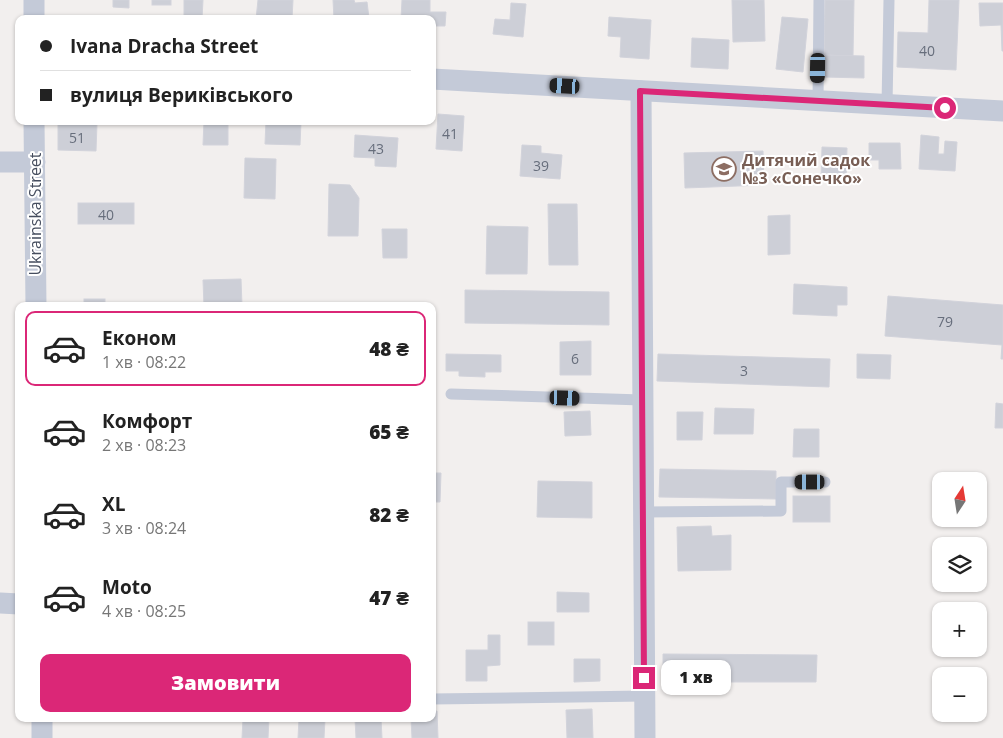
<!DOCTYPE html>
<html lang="uk">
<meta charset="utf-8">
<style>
:root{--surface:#fff;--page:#f2f2f2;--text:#222;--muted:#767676;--line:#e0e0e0;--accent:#db2777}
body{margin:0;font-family:"Open Sans",sans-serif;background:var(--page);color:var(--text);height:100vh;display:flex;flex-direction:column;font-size:19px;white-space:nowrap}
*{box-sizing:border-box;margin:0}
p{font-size:16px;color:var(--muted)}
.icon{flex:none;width:28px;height:28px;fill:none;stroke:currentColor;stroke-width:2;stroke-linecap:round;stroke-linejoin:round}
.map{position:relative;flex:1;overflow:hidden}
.details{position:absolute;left:15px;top:302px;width:421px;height:420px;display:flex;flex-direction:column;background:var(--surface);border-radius:10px;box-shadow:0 1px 4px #0004}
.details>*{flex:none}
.banner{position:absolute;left:15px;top:15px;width:421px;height:110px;border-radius:10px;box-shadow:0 1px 4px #0004;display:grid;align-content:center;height:110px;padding:0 25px;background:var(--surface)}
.needle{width:32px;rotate:12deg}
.tools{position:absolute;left:932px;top:472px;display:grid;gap:10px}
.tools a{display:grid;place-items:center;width:55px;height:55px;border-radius:10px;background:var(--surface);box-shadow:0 1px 4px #0004;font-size:25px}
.end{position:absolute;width:22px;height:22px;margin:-11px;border:6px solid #db2777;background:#fff;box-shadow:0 0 0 2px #fff}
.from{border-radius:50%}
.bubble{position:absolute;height:35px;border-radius:10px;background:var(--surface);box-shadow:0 1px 4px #0004;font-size:16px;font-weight:800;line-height:35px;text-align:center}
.car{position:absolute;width:15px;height:30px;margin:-15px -8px;border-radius:6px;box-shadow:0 0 4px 1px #0007;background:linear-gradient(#222 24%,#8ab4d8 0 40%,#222 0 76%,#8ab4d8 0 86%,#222 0)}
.banner b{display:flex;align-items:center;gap:18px;height:48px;font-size:19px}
.banner b+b{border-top:1px solid var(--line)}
.banner i{width:12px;height:12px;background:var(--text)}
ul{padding:9px 0 0;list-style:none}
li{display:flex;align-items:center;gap:15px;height:75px;margin:0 10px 8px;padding:0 15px;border:2px solid transparent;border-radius:10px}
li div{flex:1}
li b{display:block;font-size:19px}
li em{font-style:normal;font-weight:800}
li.current{border-color:var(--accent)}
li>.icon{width:45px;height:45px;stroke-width:1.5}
.primary-button{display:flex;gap:10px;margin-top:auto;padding:10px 25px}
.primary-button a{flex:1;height:58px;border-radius:10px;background:var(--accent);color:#fff;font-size:20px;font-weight:800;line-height:58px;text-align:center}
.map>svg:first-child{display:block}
.building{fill:#cdcfd7;stroke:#d2d3db}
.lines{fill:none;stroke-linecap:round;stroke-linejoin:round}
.lane{stroke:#c4cad8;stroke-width:11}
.street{stroke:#c4cad8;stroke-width:21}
.route{stroke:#db2777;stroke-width:6}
.labels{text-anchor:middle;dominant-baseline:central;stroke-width:4;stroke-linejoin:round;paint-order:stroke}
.number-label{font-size:14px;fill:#676e7c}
.education-label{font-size:16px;font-weight:bold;fill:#785e54;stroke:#fff;text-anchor:start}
.street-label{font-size:16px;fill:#454d5e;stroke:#fff}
</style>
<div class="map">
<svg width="1003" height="738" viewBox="0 0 1003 738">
<rect width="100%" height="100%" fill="#f2efee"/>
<g class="building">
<polygon points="113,0 129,0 129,8 113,7"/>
<rect x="152" y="0" width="19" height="5"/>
<polygon points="184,0 203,0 202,19 184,19"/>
<polygon points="258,0 293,0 292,19 256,19"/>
<polygon points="333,0 354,0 355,3 367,2 369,18 334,19"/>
<polygon points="402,0 430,0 430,12 446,12 445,26 432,26 432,19 401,19"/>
<polygon points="732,0 764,0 765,41 733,42"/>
<polygon points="825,0 854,0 853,56 824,55"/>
<polygon points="929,0 959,0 956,70 897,67 898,32 928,33"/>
<polygon points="511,3 526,4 523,37 493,34 495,19 510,20"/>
<polygon points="979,3 1003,3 1003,51 1002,51 1001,25 980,26"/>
<polygon points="609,17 651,20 649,59 620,57 621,37 608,36"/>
<polygon points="782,17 808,19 803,72 776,69"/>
<polygon points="692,38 729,40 728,69 691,67"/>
<polygon points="824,55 864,56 864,78 824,77"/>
<polygon points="438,114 464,116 462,151 436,149"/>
<polygon points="58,121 142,121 142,123 97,123 96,151 58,150"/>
<polygon points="204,121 228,121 228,145 203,145"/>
<polygon points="266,121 301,121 300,145 265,144"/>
<polygon points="355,135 398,138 396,167 375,166 375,158 354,157"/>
<polygon points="921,135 939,137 938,154 944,154 945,141 957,142 955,171 919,169"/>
<polygon points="869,143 900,143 901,169 879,169 879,160 869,160"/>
<polygon points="522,145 541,146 541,153 562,155 560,179 520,176"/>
<polygon points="822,147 847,148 846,179 821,179"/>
<polygon points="763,151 764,185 685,188 684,153"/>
<polygon points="245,158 276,159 275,199 244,198"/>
<polygon points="329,184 350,185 359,198 358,236 328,236"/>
<rect x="78" y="203" width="56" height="21"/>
<polygon points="548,204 577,204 578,265 549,265"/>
<polygon points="790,215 790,254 768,255 768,216"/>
<polygon points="487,226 528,227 527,274 486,274"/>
<polygon points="382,229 407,229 407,258 383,258"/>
<polygon points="241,279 242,306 204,306 203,280"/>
<polygon points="794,284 847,287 847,305 837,305 837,316 793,314"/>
<polygon points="465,290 609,292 609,325 465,323"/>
<polygon points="888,296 1003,305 1003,359 1001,359 1002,345 885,336"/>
<rect x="84" y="299" width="21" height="7"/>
<polygon points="591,341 591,375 560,375 560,342"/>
<polygon points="446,354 501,355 501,372 485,372 485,377 459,376 459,371 446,371"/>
<polygon points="658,354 830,359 829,387 657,381"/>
<polygon points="857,354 891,355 890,379 857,378"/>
<polygon points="996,403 1003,404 1003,428 995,428"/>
<polygon points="715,408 754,409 753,434 714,434"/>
<polygon points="590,411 591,435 565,436 564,412"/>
<polygon points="677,412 703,412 702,440 677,440"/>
<polygon points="794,429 819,429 819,457 793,457"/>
<polygon points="660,469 776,471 776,499 659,497"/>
<polygon points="432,473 441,473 440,502 432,502"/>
<polygon points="538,481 592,482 592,518 537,517"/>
<rect x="793" y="496" width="37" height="26"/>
<polygon points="711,526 712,536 731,535 731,570 678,571 677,527"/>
<polygon points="557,592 589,593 589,612 557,612"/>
<rect x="528" y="622" width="26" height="23"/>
<polygon points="488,635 500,635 500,665 487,666 487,681 466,681 466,650 488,650"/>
<polygon points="663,654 817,655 816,682 663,682"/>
<polygon points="574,659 600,659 600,681 574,682"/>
<polygon points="592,709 593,738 567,738 566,710"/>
<polygon points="432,711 437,711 438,738 412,738 411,719 432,719"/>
<polygon points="243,719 269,719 268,738 242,738"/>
<polygon points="299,719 325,719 324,738 298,738"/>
<polygon points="355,719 381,719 382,738 356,738"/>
</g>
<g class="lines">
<g class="lane">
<polyline points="818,101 819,0"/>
<polyline points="887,105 889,0"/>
<polyline points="451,394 642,400"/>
<polyline points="643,512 781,511 781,482 825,482"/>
<polyline points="432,699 644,696"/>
</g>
<g class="street">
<polyline points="34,0 34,19"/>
<polyline points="432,79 1003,111"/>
<polyline points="641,91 645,738"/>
<polyline points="34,121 36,306"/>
<polyline points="0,162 35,162"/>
<polyline points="0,603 19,604"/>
<polyline points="42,719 42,738"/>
</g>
</g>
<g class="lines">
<polyline class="route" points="644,678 640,91 945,108"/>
</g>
<defs>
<g id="school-ring" transform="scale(1.25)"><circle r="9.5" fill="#fff" stroke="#8d6e63" stroke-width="1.5"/><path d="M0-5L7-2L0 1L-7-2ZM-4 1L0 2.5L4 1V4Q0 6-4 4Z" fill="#8d6e63"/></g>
</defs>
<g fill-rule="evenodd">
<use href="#school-ring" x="724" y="169"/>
</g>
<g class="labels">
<g class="number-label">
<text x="927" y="50">40</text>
<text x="450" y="133">41</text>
<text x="77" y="137">51</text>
<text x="376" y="148">43</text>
<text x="541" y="165">39</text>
<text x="106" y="214">40</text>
<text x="945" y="321">79</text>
<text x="575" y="358">6</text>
<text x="744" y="370">3</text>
</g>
<g class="education-label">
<text x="742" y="160">Дитячий садок<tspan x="742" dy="18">№3 «Сонечко»</tspan></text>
</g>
<g class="street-label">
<text transform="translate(35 214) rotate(-90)">Ukrainska Street</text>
</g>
</g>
</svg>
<div class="tools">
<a><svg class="needle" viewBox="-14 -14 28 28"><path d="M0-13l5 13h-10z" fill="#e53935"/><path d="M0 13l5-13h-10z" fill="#767676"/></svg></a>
<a><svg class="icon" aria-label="layers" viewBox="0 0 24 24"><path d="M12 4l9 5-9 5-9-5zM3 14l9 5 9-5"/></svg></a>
<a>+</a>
<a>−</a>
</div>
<i class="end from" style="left:945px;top:108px"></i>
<i class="end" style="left:644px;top:678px"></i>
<div class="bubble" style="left:661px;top:660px;width:70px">1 хв</div>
<i class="car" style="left:818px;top:68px;rotate:181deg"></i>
<i class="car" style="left:565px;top:86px;rotate:273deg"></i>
<i class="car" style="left:565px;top:398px;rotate:92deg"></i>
<i class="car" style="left:810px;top:482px;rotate:270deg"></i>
<div class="banner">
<b><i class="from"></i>Ivana Dracha Street</b>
<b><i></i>вулиця Вериківського</b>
</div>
<section class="details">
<ul>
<li class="current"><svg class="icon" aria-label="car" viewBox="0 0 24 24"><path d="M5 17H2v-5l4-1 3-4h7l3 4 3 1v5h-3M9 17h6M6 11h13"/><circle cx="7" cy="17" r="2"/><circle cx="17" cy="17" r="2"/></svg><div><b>Економ</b><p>1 хв · 08:22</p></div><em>48 ₴</em></li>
<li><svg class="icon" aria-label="car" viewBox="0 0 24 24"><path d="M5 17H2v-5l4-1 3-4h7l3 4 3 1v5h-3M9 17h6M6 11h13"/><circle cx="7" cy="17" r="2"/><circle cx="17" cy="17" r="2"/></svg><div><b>Комфорт</b><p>2 хв · 08:23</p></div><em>65 ₴</em></li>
<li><svg class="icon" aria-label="car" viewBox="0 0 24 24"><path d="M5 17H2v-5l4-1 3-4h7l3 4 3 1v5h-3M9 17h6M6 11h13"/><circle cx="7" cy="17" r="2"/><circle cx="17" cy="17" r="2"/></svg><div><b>XL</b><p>3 хв · 08:24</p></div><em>82 ₴</em></li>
<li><svg class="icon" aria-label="car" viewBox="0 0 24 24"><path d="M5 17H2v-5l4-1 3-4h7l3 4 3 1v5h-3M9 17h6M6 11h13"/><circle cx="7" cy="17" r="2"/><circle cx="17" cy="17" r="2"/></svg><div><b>Moto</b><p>4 хв · 08:25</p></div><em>47 ₴</em></li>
</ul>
<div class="primary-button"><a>Замовити</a></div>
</section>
</div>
